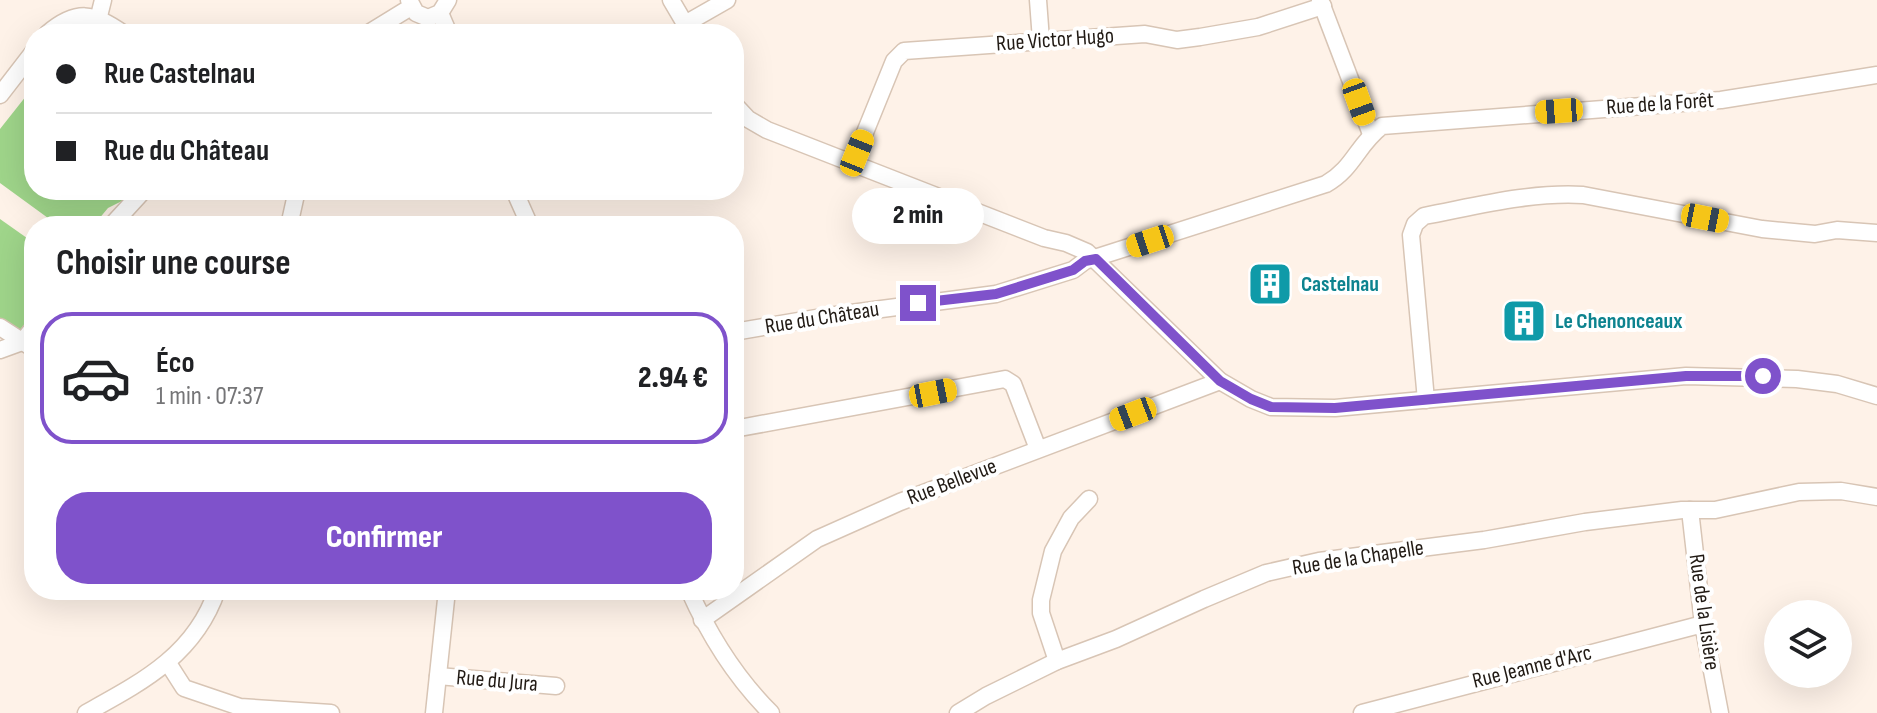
<!DOCTYPE html>
<html lang="fr">
<meta charset="utf-8">
<style>
:root{--surface:#fff;--page:#f2f2f2;--text:#202124;--muted:#757577;--line:#e0e0e0;--accent:#7f52cb}
body{margin:0;font-family:"Sofia Sans Condensed",sans-serif;background:var(--page);color:var(--text);height:100vh;display:flex;flex-direction:column;font-size:30px;white-space:nowrap}
*{box-sizing:border-box;margin:0}
p{font-size:26px;color:var(--muted)}
.icon{flex:none;width:44px;height:44px;fill:none;stroke:currentColor;stroke-width:2;stroke-linecap:round;stroke-linejoin:round}
.map{position:relative;flex:1;overflow:hidden}
.sheet{position:absolute;left:24px;top:216px;width:720px;height:384px;display:flex;flex-direction:column;background:var(--surface);border-radius:32px;box-shadow:0 8px 32px #0002}
.sheet>*{flex:none}
.hud{position:absolute;left:24px;top:24px;width:720px;height:176px;border-radius:32px;box-shadow:0 8px 32px #0002;display:grid;align-content:center;height:176px;padding:0 32px;background:var(--surface)}
.fabs{position:absolute;left:1764px;top:600px;display:grid;gap:16px}
.fabs a{display:grid;place-items:center;width:88px;height:88px;border-radius:50%;background:var(--surface);box-shadow:0 8px 32px #0002;font-size:40px}
.end{position:absolute;width:36px;height:36px;margin:-18px;border:10px solid #7f52cb;background:#fff;box-shadow:0 0 0 4px #fff}
.from{border-radius:50%}
.bubble{position:absolute;height:56px;border-radius:28px;background:var(--surface);box-shadow:0 8px 32px #0002;font-size:26px;font-weight:800;line-height:56px;text-align:center}
.car{position:absolute;width:24px;height:48px;margin:-24px -12px;border-radius:10px;box-shadow:0 0 6px 2px #0007;background:linear-gradient(#f5c518 24%,#345 0 40%,#f5c518 0 76%,#345 0 86%,#f5c518 0)}
.hud b{display:flex;align-items:center;gap:28px;height:76px;font-size:30px}
.hud b+b{border-top:2px solid var(--line)}
.hud i{width:20px;height:20px;background:var(--text)}
ul{padding:0;list-style:none}
li{display:flex;align-items:center;gap:24px;height:132px;margin:0 16px 12px;padding:0 16px;border:4px solid var(--line);border-radius:32px}
li div{flex:1}
li b{display:block;font-size:30px}
li em{font-style:normal;font-weight:800}
li.active{border-color:var(--accent)}
li>.icon{width:72px;height:72px;stroke-width:1.5}
h2{padding:0 32px;font-size:36px;line-height:96px}
.action{display:flex;gap:16px;margin-top:auto;padding:16px 32px}
.action a{flex:1;height:92px;border-radius:32px;background:var(--accent);color:#fff;font-size:32px;font-weight:800;line-height:92px;text-align:center}
.map>svg:first-child{display:block}
.green{fill:#9fd58a}
.lines{fill:none;stroke-linecap:round;stroke-linejoin:round}
.minor-casing{stroke:#d8c5b5;stroke-width:19}
.minor{stroke:#fff;stroke-width:16}
.route{stroke:#7f52cb;stroke-width:10}
.labels{text-anchor:middle;dominant-baseline:central;stroke-width:8;stroke-linejoin:round;paint-order:stroke}
.street-label{font-size:22px;fill:#211a14;stroke:#fff}
.culture-label{font-size:22px;font-weight:bold;fill:#0d838f;stroke:#fff;text-anchor:start}
</style>
<div class="map">
<svg width="1877" height="713" viewBox="0 0 1877 713">
<rect width="100%" height="100%" fill="#fef2e8"/>
<g class="green">
<polygon points="34,86 34,190 134,190 126,199 108,208 93,226 59,226 0,183 0,129"/>
<polygon points="0,219 34,243 34,314 21,332 0,318"/>
</g>
<g class="lines">
<g class="minor-casing">
<g id="minor">
<polyline points="409,0 416,13 428,18 440,13 448,0"/>
<polyline points="671,0 691,34"/>
<polyline points="1038,0 1041,40"/>
<polyline points="1320,0 1371,134"/>
<polyline points="440,13 449,34"/>
<polyline points="98,20 103,0"/>
<polyline points="685,24 727,0"/>
<path d="M47,34c29,-25 47,-22 77,0"/>
<polyline points="367,34 411,7"/>
<polyline points="0,95 34,51"/>
<polyline points="734,104 748,119 767,130 1044,238 1066,243 1087,252 1220,381 1251,399 1271,407 1335,408 1686,376 1797,379 1837,384 1877,396"/>
<polyline points="853,162 894,61 904,51 1145,34 1177,40 1200,37 1258,27 1323,6"/>
<polyline points="514,190 530,226"/>
<polyline points="111,226 144,190"/>
<polyline points="289,226 297,190"/>
<polyline points="0,327 34,349"/>
<path d="M734,332l94,-16 168,-22 77,-24 12,-9 241,-77c28,-16 31,-39 56,-58l339,-26 156,-25"/>
<polyline points="0,350 22,342 34,327"/>
<path d="M1426,400l-15,-165 4,-11 9,-8c53,-10 105,-24 159,-21l179,34 53,5 22,-4 40,3"/>
<polyline points="734,429 1005,379 1013,384 1038,449"/>
<polyline points="1690,510 1703,624 1720,713"/>
<path d="M689,590c20,45 47,88 82,123"/>
<polyline points="702,620 817,539 900,502 1220,381"/>
<polyline points="1057,661 1041,613 1041,600 1053,551 1071,518 1089,499"/>
<polyline points="168,663 184,688 240,707 331,713"/>
<polyline points="438,676 556,686"/>
<path d="M86,713c56,-31 109,-58 131,-123"/>
<polyline points="434,713 447,590"/>
<polyline points="958,713 986,696 1057,661 1116,639 1204,599 1266,573 1319,561 1484,540 1585,522 1682,510 1715,510 1799,492 1841,491 1877,497"/>
<polyline points="1362,713 1703,624"/>
</g>
</g>
<use href="#minor" class="minor"/>
</g>
<g class="lines">
<polyline class="route" points="918,303 996,294 1073,270 1085,261 1096,259 1220,381 1251,399 1271,407 1335,408 1686,376 1763,376"/>
</g>
<defs>
<g id="building-square" transform="scale(2.3)"><rect x="-9" y="-9" width="18" height="18" rx="4" fill="#0f9aa8" stroke="#fff"/><path d="M-4-6H4V6H1V3H-1V6H-4ZM-2.5-4.3h1.7v1.8h-1.7ZM.8-4.3h1.7v1.8H.8ZM-2.5-1h1.7V.8h-1.7ZM.8-1h1.7V.8H.8Z" fill="#fff"/></g>
</defs>
<g fill-rule="evenodd">
<use href="#building-square" x="1270" y="284"/>
<use href="#building-square" x="1524" y="321"/>
</g>
<g class="labels">
<g class="street-label">
<text transform="translate(1055 40) rotate(-4)">Rue Victor Hugo</text>
<text transform="translate(1660 104) rotate(-4)">Rue de la Forêt</text>
<text transform="translate(822 318) rotate(-9)">Rue du Château</text>
<text transform="translate(952 482) rotate(-21)">Rue Bellevue</text>
<text transform="translate(1358 558) rotate(-9)">Rue de la Chapelle</text>
<text transform="translate(1704 612) rotate(82)">Rue de la Lisière</text>
<text transform="translate(1532 667) rotate(-14)">Rue Jeanne d'Arc</text>
<text transform="translate(497 681) rotate(5)">Rue du Jura</text>
</g>
<g class="culture-label">
<text x="1301" y="284">Castelnau</text>
<text x="1555" y="321">Le Chenonceaux</text>
</g>
</g>
</svg>
<div class="fabs">
<a><svg class="icon" aria-label="layers" viewBox="0 0 24 24"><path d="M12 4l9 5-9 5-9-5zM3 14l9 5 9-5"/></svg></a>
</div>
<i class="end from" style="left:1763px;top:376px"></i>
<i class="end" style="left:918px;top:303px"></i>
<div class="bubble" style="left:852px;top:188px;width:132px">2 min</div>
<i class="car" style="left:1359px;top:102px;rotate:160deg"></i>
<i class="car" style="left:1559px;top:111px;rotate:266deg"></i>
<i class="car" style="left:857px;top:153px;rotate:22deg"></i>
<i class="car" style="left:1705px;top:218px;rotate:101deg"></i>
<i class="car" style="left:1150px;top:241px;rotate:252deg"></i>
<i class="car" style="left:933px;top:393px;rotate:79deg"></i>
<i class="car" style="left:1133px;top:414px;rotate:249deg"></i>
<div class="hud">
<b><i class="from"></i>Rue Castelnau</b>
<b><i></i>Rue du Château</b>
</div>
<section class="sheet">
<h2>Choisir une course</h2>
<ul>
<li class="active"><svg class="icon" aria-label="car" viewBox="0 0 24 24"><path d="M5 17H2v-5l4-1 3-4h7l3 4 3 1v5h-3M9 17h6M6 11h13"/><circle cx="7" cy="17" r="2"/><circle cx="17" cy="17" r="2"/></svg><div><b>Éco</b><p>1 min · 07:37</p></div><em>2.94 €</em></li>
</ul>
<div class="action"><a>Confirmer</a></div>
</section>
</div>
